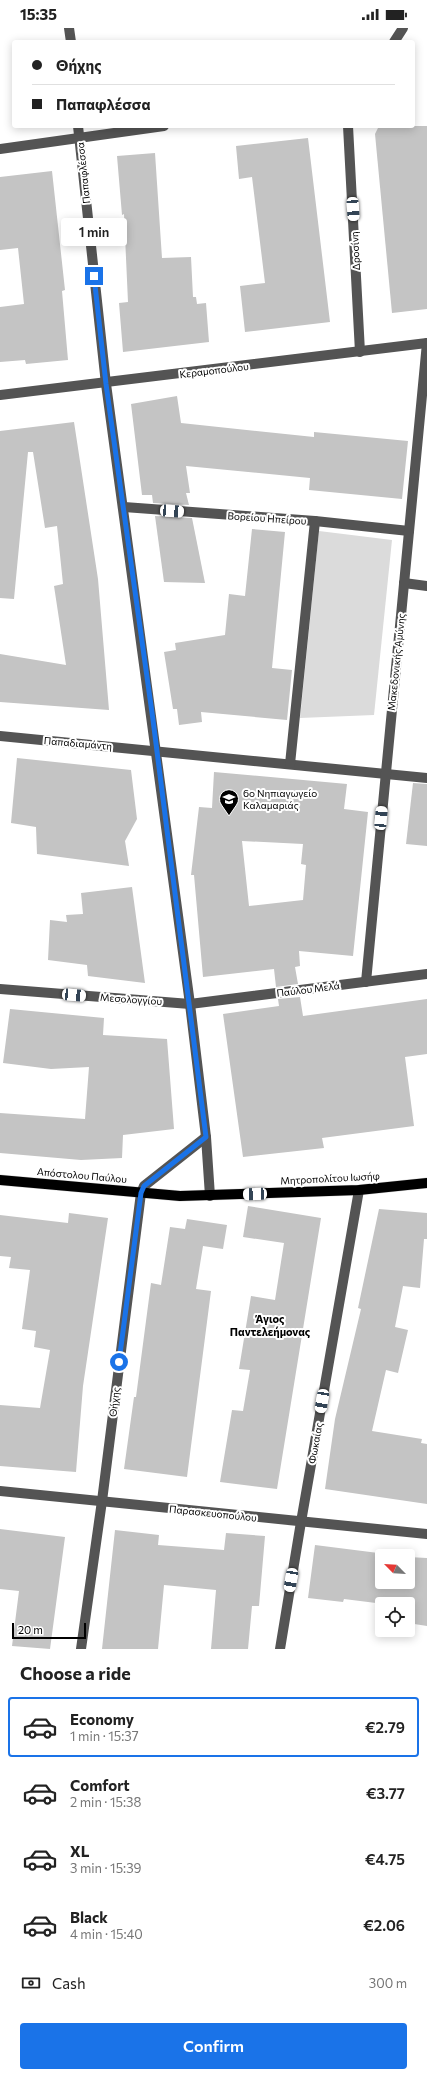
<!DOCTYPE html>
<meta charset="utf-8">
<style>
:root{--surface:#fff;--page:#f6f6f6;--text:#222;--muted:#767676;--line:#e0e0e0;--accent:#1a73e8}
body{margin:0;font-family:Commissioner,sans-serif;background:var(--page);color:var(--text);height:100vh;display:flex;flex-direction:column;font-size:15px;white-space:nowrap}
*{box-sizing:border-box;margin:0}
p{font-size:13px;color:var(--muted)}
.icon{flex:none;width:22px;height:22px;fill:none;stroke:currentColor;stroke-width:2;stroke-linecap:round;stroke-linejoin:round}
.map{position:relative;height:1621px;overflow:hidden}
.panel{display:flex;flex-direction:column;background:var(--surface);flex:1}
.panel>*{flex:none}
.hud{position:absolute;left:12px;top:12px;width:403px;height:88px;border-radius:4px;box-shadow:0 2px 10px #0003;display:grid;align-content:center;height:88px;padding:0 20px;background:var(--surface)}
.needle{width:26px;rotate:294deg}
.fabs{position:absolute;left:375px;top:1521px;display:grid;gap:8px}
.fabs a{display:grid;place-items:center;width:40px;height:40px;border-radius:4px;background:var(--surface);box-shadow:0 2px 10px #0003;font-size:20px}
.scale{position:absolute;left:12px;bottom:10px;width:74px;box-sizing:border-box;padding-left:4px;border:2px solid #000;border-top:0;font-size:11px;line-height:14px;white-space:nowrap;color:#000;-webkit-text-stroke:3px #fff;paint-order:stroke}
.end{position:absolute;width:18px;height:18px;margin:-9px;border:5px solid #1a73e8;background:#fff;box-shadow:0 0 0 2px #fff}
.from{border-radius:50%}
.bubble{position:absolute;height:28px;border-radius:4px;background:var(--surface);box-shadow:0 2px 10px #0003;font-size:13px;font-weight:600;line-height:28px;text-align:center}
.car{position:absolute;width:12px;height:24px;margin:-12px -6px;border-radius:5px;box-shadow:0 0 3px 1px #0007;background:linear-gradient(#fff 24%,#345 0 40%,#fff 0 76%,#345 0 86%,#fff 0)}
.hud b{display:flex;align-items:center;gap:14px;height:38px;font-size:15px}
.hud b+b{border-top:1px solid var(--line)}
.hud i{width:10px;height:10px;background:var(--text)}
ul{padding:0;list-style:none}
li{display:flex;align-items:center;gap:12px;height:60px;margin:0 8px 6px;padding:0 12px;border:2px solid transparent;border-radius:4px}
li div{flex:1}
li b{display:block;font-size:15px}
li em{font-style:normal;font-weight:600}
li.selected{border-color:var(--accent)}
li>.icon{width:36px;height:36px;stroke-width:1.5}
h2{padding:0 20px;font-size:18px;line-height:48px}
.pay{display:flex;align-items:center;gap:10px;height:44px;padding:0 20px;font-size:15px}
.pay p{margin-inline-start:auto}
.action{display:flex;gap:8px;margin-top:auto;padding:8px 20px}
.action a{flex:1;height:46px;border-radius:4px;background:var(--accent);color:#fff;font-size:16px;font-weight:600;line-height:46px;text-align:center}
.status{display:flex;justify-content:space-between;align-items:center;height:28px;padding:0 20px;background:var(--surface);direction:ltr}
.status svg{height:11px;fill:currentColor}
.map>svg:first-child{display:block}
.green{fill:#dbdbdb}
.building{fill:#c4c4c4;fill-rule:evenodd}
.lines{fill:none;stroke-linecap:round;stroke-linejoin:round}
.major-casing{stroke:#dbdbdb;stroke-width:11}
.minor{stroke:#545454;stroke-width:10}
.major{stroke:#000;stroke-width:10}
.route{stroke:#1a73e8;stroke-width:5}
.labels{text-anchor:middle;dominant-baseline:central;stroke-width:4;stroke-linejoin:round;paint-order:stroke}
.street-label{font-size:10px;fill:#000;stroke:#fff}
.poi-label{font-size:10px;fill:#000;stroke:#fff;text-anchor:start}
.neighbourhood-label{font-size:11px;font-weight:bold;fill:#000;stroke:#fff}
</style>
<div class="status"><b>15:35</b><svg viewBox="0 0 49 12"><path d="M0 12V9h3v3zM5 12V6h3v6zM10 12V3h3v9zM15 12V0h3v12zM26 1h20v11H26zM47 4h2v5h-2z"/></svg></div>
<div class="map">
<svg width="427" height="1621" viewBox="0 0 427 1621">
<rect width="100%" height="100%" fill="#fff"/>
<polygon class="green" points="319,503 392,512 374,687 300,690"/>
<g class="building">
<polygon points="379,98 427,98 427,281 392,285 375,106"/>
<polygon points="308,110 330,294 245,304 240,258 265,255 252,149 239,151 236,118"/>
<polygon points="155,125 162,230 191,229 193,269 196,269 197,276 206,275 209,314 123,324 119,275 128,274 124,186 122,187 117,128"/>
<polygon points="52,143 65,262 62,263 68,332 26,336 25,332 0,334 0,279 24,276 18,220 0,222 0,149"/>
<polygon points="177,368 181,395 314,409 314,404 408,413 402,471 309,462 310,450 186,438 190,465 186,465 189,477 153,475 152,467 142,467 131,376"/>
<polygon points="74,394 98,551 109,682 0,674 0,626 66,637 54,558 63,556 57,498 45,500 33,424 28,424 14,571 0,570 0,403"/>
<polygon points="155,488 192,490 205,555 164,554"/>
<polygon points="252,501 285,504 272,640 292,642 287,692 201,684 202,694 179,697 177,681 173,681 164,624 176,622 175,615 225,607 229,566 245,568"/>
<polygon points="17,730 131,742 137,791 125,813 129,838 37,826 36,799 11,795"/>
<path d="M214,744l133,12 -3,25 24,3 -15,144 -54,-5 1,15 -5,1 3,17 -22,3 -2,-18 -71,8 -9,-102h-3l8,-68 13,1zM242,813l61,3 -2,20 5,1 -3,35 -54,6z"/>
<polygon points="413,755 427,756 427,818 406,816"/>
<polygon points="132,859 145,955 88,948 87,937 48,932 50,892 67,894 66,887 83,886 81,865"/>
<polygon points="300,969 303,988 427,971 427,1026 405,1029 414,1098 322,1110 324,1120 243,1129 223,986 279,978 278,971"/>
<polygon points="10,981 104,990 103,1007 167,1011 174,1101 123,1107 122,1130 81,1132 0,1125 0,1085 85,1091 89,1039 51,1041 3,1035"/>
<polygon points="248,1178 321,1190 277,1461 220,1454 232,1382 243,1383 250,1342 239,1341 251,1268 275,1272 284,1215 243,1209"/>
<polygon points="379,1181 427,1185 427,1211 424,1211 420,1260 403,1258 395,1299 408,1302 398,1345 386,1342 372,1403 422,1411 421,1415 427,1416 427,1476 325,1461 335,1391 361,1281 358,1280"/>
<polygon points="69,1185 108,1190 83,1358 76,1444 0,1438 0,1377 40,1380 50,1322 34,1319 36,1303 22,1301 30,1242 9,1240 11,1229 0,1228 0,1187 68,1195"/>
<polygon points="187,1191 227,1197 223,1221 203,1218 196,1261 211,1263 187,1449 124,1441 134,1369 136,1369 151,1255 161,1257 170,1199 185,1201"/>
<polygon points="0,1501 65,1509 50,1621 12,1618 19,1563 0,1561"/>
<polygon points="115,1502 159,1507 158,1517 224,1522 226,1505 265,1508 259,1578 252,1578 248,1621 211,1621 216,1562 164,1557 158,1621 102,1621"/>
<polygon points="315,1517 402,1528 382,1528 382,1554 408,1554 408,1529 427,1530 427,1598 408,1595 408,1576 384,1576 344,1571 343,1574 308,1570"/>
</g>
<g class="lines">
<g class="major-casing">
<polyline id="major" points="0,1152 180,1168 359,1162 427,1155"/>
</g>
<g class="minor">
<polyline points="69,0 71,14"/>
<polyline points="394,14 403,0"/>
<polyline points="78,98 106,356 190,976 206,1109 210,1168"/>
<polyline points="348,98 360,324"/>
<polyline points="0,121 164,98"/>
<polyline points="0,367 427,315"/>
<polyline points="124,479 315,493 409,503"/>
<polyline points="404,555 427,558"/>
<polyline points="0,708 427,750"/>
<polyline points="290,736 315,493"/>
<polyline points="366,954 427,315"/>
<polyline points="0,961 190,976 427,946"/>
<polyline points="0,1463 427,1506"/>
<polyline points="81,1621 102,1473 141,1165 144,1158 206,1109"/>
<polyline points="280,1621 301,1494 359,1162"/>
</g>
<use href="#major" class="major"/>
</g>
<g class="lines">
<polyline class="route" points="94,248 106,356 153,692 206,1109 144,1158 141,1165 119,1334"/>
</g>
<defs>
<g id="school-pin" transform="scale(1)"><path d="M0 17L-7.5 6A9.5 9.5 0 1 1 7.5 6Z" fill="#000" stroke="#fff"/><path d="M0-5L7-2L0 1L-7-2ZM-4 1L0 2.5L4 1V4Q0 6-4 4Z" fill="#fff"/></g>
</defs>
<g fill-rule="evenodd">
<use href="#school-pin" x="229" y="771"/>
</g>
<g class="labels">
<g class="street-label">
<text transform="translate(83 145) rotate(-96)">Παπαφλέσσα</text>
<text transform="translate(355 223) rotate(-93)">Δροσίνη</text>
<text transform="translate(214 342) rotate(-7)">Κεραμοπούλου</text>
<text transform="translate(267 490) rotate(4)">Βορείου Ηπείρου</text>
<text transform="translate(396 634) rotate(-84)">Μακεδονικής Αμύνης</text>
<text transform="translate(78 715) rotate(5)">Παπαδιαμάντη</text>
<text transform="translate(308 961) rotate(-7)">Παύλου Μελά</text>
<text transform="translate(131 971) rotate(4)">Μεσολογγίου</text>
<text transform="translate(82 1147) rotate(5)">Απόστολου Παύλου</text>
<text transform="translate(330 1150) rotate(-3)">Μητροπολίτου Ιωσήφ</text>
<text transform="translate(114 1374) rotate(-83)">Θήχης</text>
<text transform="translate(315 1415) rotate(-80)">Φωκαίας</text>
<text transform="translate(213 1485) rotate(6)">Παρασκευοπούλου</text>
</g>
<g class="poi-label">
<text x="243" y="765">6ο Νηπιαγωγείο<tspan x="243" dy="12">Καλαμαριάς</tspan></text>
</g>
<g class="neighbourhood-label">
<text x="270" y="1290">Άγιος<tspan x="270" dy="13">Παντελεήμονας</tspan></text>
</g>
</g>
</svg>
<div class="fabs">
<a><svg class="needle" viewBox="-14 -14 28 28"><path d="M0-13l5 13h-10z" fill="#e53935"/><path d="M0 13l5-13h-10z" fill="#767676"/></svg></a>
<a><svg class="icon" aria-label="locate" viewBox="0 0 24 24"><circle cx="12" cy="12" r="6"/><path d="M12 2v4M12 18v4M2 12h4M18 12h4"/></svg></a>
</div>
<div class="scale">20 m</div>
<i class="end from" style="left:119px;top:1334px"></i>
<i class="end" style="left:94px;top:248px"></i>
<div class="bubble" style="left:61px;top:190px;width:66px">1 min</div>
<i class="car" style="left:353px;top:181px;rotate:176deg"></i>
<i class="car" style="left:172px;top:483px;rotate:94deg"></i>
<i class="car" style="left:381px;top:790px;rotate:5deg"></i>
<i class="car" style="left:74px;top:967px;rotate:95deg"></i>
<i class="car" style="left:255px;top:1166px;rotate:268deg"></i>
<i class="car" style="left:322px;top:1373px;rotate:190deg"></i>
<i class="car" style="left:291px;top:1552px;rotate:190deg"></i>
<div class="hud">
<b><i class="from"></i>Θήχης</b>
<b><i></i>Παπαφλέσσα</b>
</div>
</div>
<section class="panel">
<h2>Choose a ride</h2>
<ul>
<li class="selected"><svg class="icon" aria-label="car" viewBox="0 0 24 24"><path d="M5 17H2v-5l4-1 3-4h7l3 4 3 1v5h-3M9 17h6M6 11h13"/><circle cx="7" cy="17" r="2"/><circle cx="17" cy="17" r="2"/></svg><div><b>Economy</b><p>1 min · 15:37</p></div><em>€2.79</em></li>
<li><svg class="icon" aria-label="car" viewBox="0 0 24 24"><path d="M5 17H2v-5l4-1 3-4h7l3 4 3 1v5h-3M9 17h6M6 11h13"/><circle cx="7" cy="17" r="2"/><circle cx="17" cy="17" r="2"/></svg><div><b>Comfort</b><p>2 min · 15:38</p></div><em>€3.77</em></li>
<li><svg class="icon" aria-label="car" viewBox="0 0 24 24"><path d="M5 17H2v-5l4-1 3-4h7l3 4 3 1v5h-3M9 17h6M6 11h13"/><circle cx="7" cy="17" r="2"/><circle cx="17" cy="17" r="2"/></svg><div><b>XL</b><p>3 min · 15:39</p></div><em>€4.75</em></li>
<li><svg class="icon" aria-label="car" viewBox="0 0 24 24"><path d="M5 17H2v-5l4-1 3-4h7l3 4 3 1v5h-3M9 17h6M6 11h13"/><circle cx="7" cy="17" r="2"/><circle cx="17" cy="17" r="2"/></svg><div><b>Black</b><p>4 min · 15:40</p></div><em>€2.06</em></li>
</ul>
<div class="pay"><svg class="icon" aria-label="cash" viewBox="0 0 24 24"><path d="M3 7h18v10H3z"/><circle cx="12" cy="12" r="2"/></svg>Cash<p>300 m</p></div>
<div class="action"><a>Confirm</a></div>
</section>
